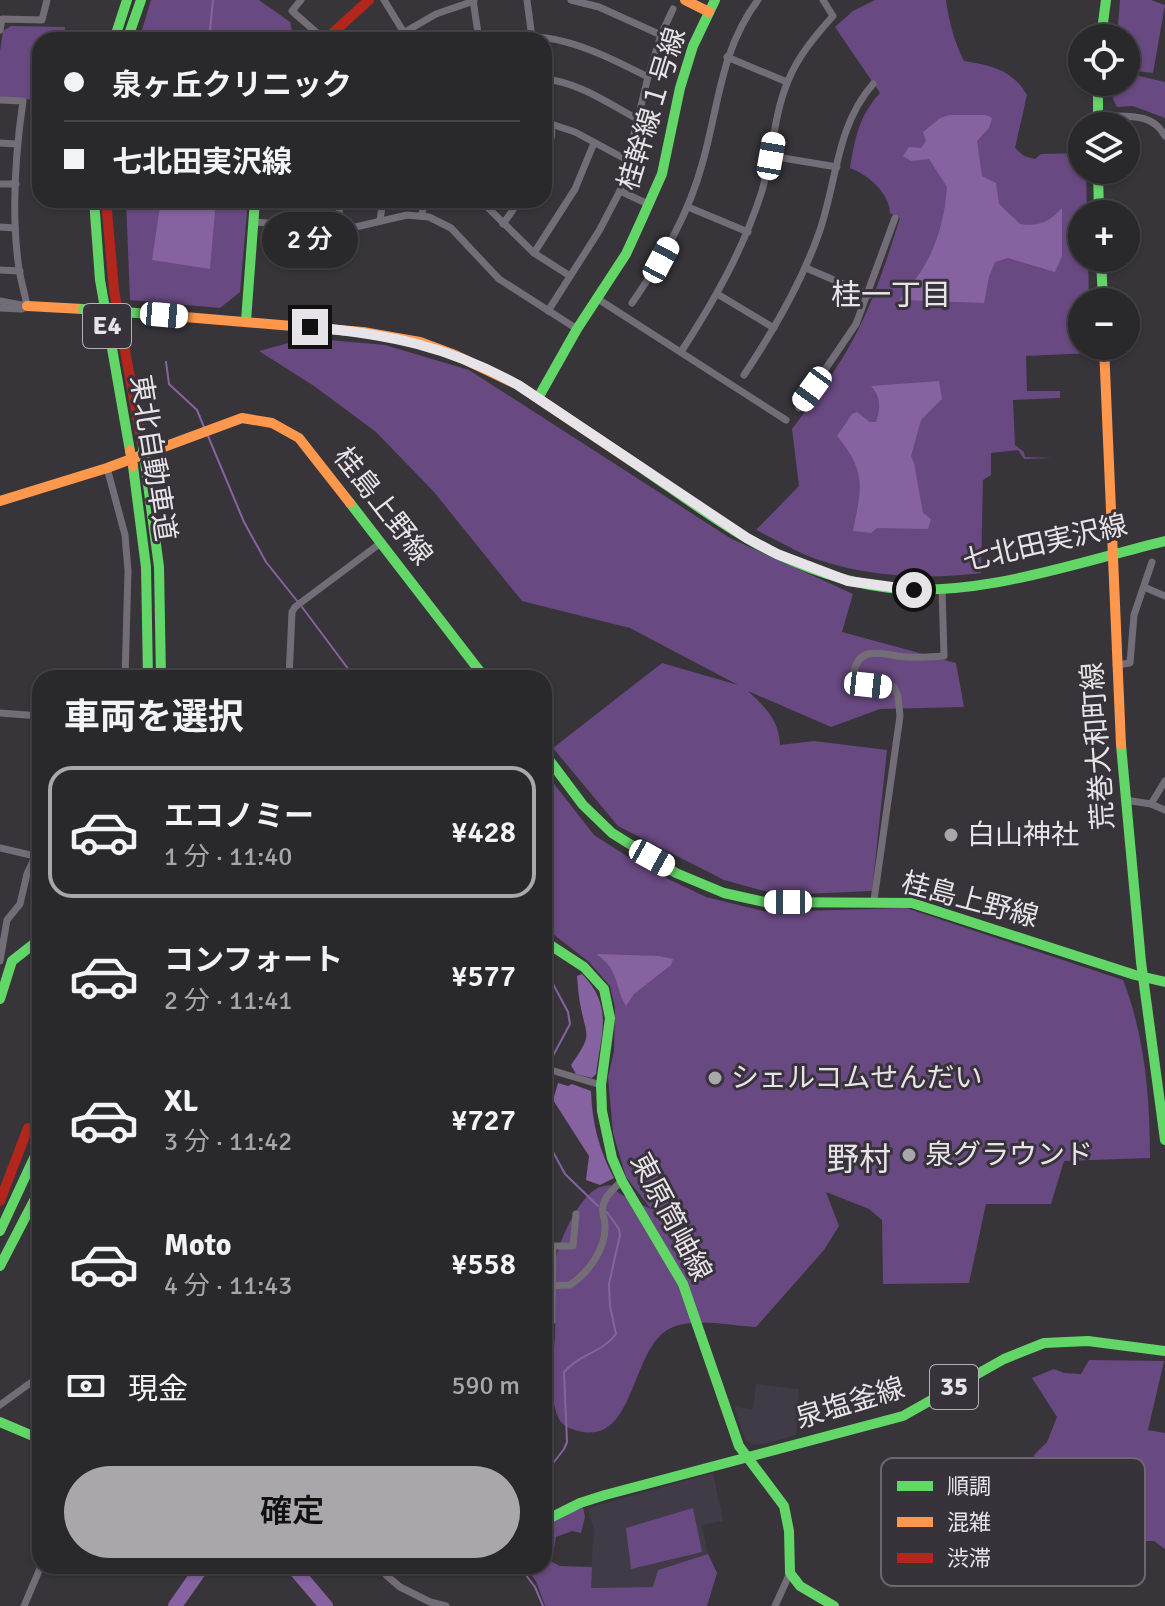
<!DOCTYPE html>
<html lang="ja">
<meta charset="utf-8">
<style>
:root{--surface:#29282b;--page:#313033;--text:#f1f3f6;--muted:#a5a6a9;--line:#454447;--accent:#a9a7ab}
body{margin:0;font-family:Signika,"Noto Sans JP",sans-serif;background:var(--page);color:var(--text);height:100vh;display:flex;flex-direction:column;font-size:30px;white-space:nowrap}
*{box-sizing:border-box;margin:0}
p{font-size:26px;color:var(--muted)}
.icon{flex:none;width:44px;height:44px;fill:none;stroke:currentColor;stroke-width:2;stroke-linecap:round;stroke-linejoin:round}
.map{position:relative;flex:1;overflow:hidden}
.panel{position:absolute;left:32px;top:670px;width:520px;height:904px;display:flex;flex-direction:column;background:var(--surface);border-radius:24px;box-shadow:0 2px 6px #0004,0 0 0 2px var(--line)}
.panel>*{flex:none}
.guide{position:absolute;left:32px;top:32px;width:520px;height:176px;border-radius:24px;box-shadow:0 2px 6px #0004,0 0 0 2px var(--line);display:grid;align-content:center;height:176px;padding:0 32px;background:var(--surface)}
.controls{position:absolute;left:1068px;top:24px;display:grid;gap:16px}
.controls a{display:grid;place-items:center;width:72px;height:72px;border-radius:50%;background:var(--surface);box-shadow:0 2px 6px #0004,0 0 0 2px var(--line);font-size:40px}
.end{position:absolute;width:36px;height:36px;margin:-18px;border:10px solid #e7e4e9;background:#111;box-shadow:0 0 0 4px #111}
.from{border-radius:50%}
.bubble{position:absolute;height:56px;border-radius:28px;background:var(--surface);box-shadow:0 2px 6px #0004,0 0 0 2px var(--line);font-size:26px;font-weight:600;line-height:56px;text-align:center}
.car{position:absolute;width:24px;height:48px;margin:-24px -12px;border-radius:10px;box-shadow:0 0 6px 2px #0007;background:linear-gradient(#fff 24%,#345 0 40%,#fff 0 76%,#345 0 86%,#fff 0)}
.guide b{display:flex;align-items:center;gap:28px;height:76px;font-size:30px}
.guide b+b{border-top:2px solid var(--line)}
.guide i{width:20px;height:20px;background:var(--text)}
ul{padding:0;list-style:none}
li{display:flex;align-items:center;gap:24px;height:132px;margin:0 16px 12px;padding:0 16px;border:4px solid transparent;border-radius:24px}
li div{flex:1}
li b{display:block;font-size:30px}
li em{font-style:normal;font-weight:600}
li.on{border-color:var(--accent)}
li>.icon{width:72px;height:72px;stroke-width:1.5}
h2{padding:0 32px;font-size:36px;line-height:96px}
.pay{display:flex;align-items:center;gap:20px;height:88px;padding:0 32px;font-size:30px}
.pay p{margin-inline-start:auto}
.button{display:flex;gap:16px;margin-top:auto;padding:16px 32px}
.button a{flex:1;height:92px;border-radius:48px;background:var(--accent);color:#111;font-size:32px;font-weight:600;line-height:92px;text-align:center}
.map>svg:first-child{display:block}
.built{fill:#413b47}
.green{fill:#694981}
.water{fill:#8662a1}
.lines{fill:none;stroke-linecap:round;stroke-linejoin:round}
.stream{stroke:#8662a1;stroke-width:2}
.river{stroke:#8662a1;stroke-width:14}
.street{stroke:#726d76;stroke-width:7}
.fast{stroke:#63d668;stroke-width:10}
.slow{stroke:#ff974d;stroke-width:10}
.jam{stroke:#b3261e;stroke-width:10}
.fast-bridge{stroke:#63d668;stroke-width:10}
.slow-bridge{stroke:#ff974d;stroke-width:10}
.route{stroke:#e7e4e9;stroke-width:10}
.poi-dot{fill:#a9a7ab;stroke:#38333b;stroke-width:3}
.labels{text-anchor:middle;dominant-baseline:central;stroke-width:6;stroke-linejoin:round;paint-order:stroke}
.shield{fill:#38333b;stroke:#b2afb5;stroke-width:2}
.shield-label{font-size:26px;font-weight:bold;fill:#e7e4e9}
.street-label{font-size:28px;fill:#e7e4e9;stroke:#38333b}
.poi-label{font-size:28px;fill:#e7e4e9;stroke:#38333b;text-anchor:start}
.neighbourhood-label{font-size:30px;fill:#e7e4e9;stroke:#38333b}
.quarter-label{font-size:32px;fill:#e7e4e9;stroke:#38333b}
.key{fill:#38333b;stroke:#6d686f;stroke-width:2}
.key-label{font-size:22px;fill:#e7e4e9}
</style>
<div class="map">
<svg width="1165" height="1606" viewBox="0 0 1165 1606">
<rect width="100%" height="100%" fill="#373539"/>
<g class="built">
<polygon points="756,1384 799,1389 796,1435 763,1444 754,1445 745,1440 734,1407 753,1409"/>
<polygon points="713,1473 723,1521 702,1525 708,1554 658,1570 654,1587 590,1588 594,1531 588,1508"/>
</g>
<g class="green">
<polygon points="151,0 259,0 290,22 294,40 139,40"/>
<path d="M875,0h71c3,22 8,41 18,61 26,4 49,9 63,34l-12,53 9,8 11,3 6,-5 41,-1v17h4l1,44h-5v44h6l1,44h-7v44h9v7l-65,3 1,35h33v7l-47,2 2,45 9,7 1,5 27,1 -28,1 -6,-9 -27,3v22l-8,5 -2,93c-54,7 -110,4 -162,-13 -21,-7 -42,-20 -63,-30l43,-44 -7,-57c24,-32 49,-64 66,-99 18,-36 30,-74 42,-112l-10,-5c-1,-21 -22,-38 -40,-45 5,-30 9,-52 30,-75l-45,-66 18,-16z"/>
<polygon points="1120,0 1151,0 1165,5 1153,73 1126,70 1126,38 1117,38"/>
<polygon points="11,26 65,27 64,40 40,40 40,100 0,98 0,51 3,31"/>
<polygon points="1126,73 1165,82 1165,118 1133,106 1117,107 1113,99 1114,82 1126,82"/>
<polygon points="126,200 248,200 240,292 220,308 130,300"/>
<path d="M307,338l78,7 84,25 261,168 123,56 -11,38 114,31 8,44 -84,2 -49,18 -83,-36c18,17 31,29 32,54l34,-4 73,9 -15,141 -93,4 -55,-15 -106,-54 -65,-78 109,-85 76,22 -108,-57 -108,-27 -88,-109 -58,-60 -62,-46 -55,-35z"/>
<path d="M544,771l50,64 51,33 61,29 61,15 139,-4 217,72c22,56 27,118 27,178l-86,3 -13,43h-65l-17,79 -86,1 -1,-64 -13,-11 -43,-17 13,34 -15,24 -68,77c-26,-1 -61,-10 -85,1 -40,18 -35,113 -88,104 -10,-2 -21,-5 -25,-15 -10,-23 -4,-60 -3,-85 1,-22 -2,-44 0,-67 2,-21 21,-61 38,-74 5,-4 11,-5 17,-6l10,9 31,15 -25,-32 -13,-44 -5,-56 6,-26 1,-43 -5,-22 -21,-24 -45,-35z"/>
<path d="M1089,1360l75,1 -16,69 17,3v116l-11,-8h-22l-79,-18 -10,14 -15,-7c15,-24 10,-49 6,-75l13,-13 10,-25 -25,-39 22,-9 10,4 17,1z"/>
<polygon points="583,1507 585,1517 581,1533 572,1531 556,1537 553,1553 548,1560 560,1566 592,1567 591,1588 653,1587 658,1570 708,1554 717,1573 707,1606 545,1606 536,1581 524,1566 544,1566 544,1525"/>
<polygon points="693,1508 702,1552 631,1569 626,1528"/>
</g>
<g class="water">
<path d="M950,115h36l6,3 -3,10 -12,13 5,35 14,7 3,21 21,20c19,3 29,-2 42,-16v48l-7,16 -47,-14 -13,4 -6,15 -5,26 -84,-3c7,-12 16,-20 23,-32 15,-24 22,-53 24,-81l-18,-28 -18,2 -8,-5 6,-9 12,1 5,-7 -3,-9 17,-14z"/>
<polygon points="161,200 216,200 210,269 152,260"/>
<path d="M939,381l3,18 -21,21 -10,36 3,7 9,50 8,6 -3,10 -51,-1 -6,5 -18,-2c8,-42 15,-58 -16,-95l15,-22 5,-2 13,10h6c5,-14 5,-25 -5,-36z"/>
<path d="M596,954l63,2 14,3 -2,6 -37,29 -8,12c-12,-20 -6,-36 -30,-52z"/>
<path d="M582,974c32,33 19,59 14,100l-4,4 -16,-4 -5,-9c23,-33 15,-27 9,-62 -2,-9 -2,-18 -3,-27z"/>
<path d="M558,1083l10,3 4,-2 19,7c1,32 8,59 23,87l-14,7 -14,-5 3,-24 -36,-56z"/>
</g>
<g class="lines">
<g class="stream">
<polyline points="209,40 213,0"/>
<polyline points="166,362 169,384 197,410 204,427"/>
<polyline points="208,436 244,522 266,562 298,602"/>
<polyline points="302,607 355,678"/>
<polyline points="544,967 568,1012 570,1024 548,1065"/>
<polyline points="544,1135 565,1174 598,1206"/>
<path d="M544,1475l20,-26 3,-7 -3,-70c14,-17 39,-20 52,-38l-6,-28 -1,-22 11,-49 -1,-6 -12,-17"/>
<polyline points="519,1566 535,1587 543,1606"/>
</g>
<g class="river">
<polyline points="292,1566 326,1606"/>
<polyline points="175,1606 203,1566"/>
</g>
<g class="street">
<polyline points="301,0 292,11 325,40"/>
<polyline points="384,0 403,31"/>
<polyline points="473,0 479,40"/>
<polyline points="527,0 532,38"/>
<polyline points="571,0 599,7 661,35"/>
<polyline points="0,30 2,19 42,20 47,0"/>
<polyline points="391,40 436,14 474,1"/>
<path d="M488,40c63,-13 106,10 160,37"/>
<polyline points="727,57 787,82"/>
<path d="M544,79c35,3 65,25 95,41"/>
<path d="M0,100l23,1c-8,55 -12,113 -4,168 2,13 6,25 8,37"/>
<path d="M1098,115c25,3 53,-5 67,21"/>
<path d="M544,117c14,13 6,25 0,41"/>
<polyline points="551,124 575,132 629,161"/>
<polyline points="0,143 17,144"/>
<polyline points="771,156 837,167"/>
<polyline points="0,184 16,184"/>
<polyline points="620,191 648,204"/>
<polyline points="480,200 534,253 570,276"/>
<polyline points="688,207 748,232"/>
<polyline points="421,216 426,200"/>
<polyline points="380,220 383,200"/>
<polyline points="253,222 347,229 407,215 429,217 451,228 499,279 577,329"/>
<polyline points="503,224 520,200"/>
<polyline points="297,226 300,200"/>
<polyline points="0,227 15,228"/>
<polyline points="338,229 340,200"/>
<polyline points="534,253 575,189 594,143"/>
<polyline points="806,268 869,295"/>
<polyline points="0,270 20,271"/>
<polyline points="719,295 774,328"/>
<polyline points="598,299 786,420"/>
<polyline points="0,301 27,306"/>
<path d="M632,303c31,-45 57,-89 71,-142 16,-57 18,-112 55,-161"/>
<polyline points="0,308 22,309 27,306"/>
<polyline points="548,311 599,231 620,191 648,77 661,35 673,9"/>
<path d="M681,352c33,-51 61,-100 80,-158 12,-37 12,-78 27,-113 10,-25 28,-46 45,-65l-10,-16"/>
<path d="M744,375c30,-45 57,-91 75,-142 18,-51 17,-107 54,-149"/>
<polyline points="799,408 856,324 895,218"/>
<polyline points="107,468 125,535 128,571 125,678"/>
<polyline points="1144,587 1165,596"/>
<polyline points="1116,665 1130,663 1134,615 1152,562"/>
<polyline points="289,678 292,612 295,607 382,542"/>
<polyline points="0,713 40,716"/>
<polyline points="1125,800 1151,804 1165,810"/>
<polyline points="1151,804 1165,781"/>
<polyline points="0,848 35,856"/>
<path d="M874,900l26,-184 -2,-20 -4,-9 -34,-5 -6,-10c5,-28 30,-17 52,-15 12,1 25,0 38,-1l-2,-67"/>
<polyline points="0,961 7,920 20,904 27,874 40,846"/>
<polyline points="544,1068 601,1085"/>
<polyline points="544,1246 573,1246 576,1214"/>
<path d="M544,1286l26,-1c19,-13 36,-36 35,-60 0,-6 -4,-13 -2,-19 2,-10 11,-18 19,-25"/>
<polyline points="552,1321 553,1246"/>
<polyline points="0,1405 40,1376"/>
<polyline points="388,1566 386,1575 400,1587 430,1602 446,1606"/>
<polyline points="24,1606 41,1566"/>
<polyline points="775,1606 790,1573"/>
</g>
<g class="fast">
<polyline points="1101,38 1106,0"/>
<polyline points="114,40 127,0"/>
<polyline points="127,40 141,0"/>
<polyline points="1098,82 1098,126"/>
<polyline points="1098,170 1099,214"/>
<polyline points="94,200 100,280 130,451"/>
<polyline points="1101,258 1103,302"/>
<polyline points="246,321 255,200"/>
<polyline points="538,398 577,329 626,254 642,219 662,174 680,88 693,46 715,0"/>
<path d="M630,460c42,28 83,60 127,84 40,21 81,37 126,43 91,13 195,-25 282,-46"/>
<polyline points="145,462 159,567 161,678"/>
<polyline points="133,466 146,567 148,678"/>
<polyline points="350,503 485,678"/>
<polyline points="1121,745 1141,962 1165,1140"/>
<polyline points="544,753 583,805 612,833 676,873 724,893 765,902 912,903 1135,975 1165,982"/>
<polyline points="544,941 584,967 604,989 610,1018 601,1085 602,1111 612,1158 622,1181 683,1284 739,1446 784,1506 789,1531 790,1573 800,1586 834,1606"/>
<polyline points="0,999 12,961 40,939"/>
<polyline points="0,1231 40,1145"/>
<polyline points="0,1266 40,1189"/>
<polyline points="0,1422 40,1439"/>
<polyline points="544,1521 580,1503 605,1495 903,1416 1004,1359 1044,1343 1088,1341 1165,1351"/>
</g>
<g class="slow">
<polyline points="685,0 709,12"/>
<polyline points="27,306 83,309"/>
<polyline points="137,313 363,332 420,342 455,355 518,385 630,460"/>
<polyline points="1104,346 1121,745"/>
<polyline points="0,501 107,468 242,418 272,423 299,438 350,503"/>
</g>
<g class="jam">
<polyline points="325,40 369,0"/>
<polyline points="106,200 114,290 143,449"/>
<polyline points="0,1201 28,1128"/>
</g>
<g class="fast-bridge">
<polyline points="83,309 137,313"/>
<polyline points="143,449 145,462"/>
</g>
<polyline class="slow-bridge" points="130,451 133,466"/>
</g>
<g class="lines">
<path class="route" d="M310,327c78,7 138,19 208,58l229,153 30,16 71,27 66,9"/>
</g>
<g class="poi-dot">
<circle cx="951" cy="835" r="8"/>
<circle cx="715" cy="1078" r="8"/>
<circle cx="909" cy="1155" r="8"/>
</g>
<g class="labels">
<g class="shield">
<rect x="83" y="304" width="48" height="44" rx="6"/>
<rect x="930" y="1365" width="48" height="44" rx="6"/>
</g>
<g class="shield-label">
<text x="107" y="326">E4</text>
<text x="954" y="1387">35</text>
</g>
<g class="street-label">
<text transform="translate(652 109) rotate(-73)">桂幹線１号線</text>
<text transform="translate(153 458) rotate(81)">東北自動車道</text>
<text transform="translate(383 506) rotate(52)">桂島上野線</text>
<text transform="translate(1045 543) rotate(-13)">七北田実沢線</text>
<text transform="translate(1098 746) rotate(-94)">荒巻大和町線</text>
<text transform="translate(970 900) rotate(15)">桂島上野線</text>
<text transform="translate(671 1217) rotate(62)">東原筒岫線</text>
<text transform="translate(850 1403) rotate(-17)">泉塩釜線</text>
</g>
<g class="poi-label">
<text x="967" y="835">白山神社</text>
<text x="731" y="1078">シェルコムせんだい</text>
<text x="925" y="1155">泉グラウンド</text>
</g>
<g class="neighbourhood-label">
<text x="891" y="295">桂一丁目</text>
</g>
<g class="quarter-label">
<text x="859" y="1159">野村</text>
</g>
</g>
<rect x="881" y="1458" width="264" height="128" rx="12" class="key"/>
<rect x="897" y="1481" width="36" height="10" fill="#63d668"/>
<rect x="897" y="1517" width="36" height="10" fill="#ff974d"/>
<rect x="897" y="1553" width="36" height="10" fill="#b3261e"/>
<g class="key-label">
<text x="947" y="1494">順調</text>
<text x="947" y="1530">混雑</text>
<text x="947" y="1566">渋滞</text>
</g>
</svg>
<div class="controls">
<a><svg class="icon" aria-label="locate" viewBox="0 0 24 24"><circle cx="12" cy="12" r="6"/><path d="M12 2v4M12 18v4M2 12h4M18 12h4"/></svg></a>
<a><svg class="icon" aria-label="layers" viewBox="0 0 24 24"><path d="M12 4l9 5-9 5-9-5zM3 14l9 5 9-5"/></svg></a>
<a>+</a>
<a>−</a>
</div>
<i class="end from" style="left:914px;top:590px"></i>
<i class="end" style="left:310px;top:327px"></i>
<div class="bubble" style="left:262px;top:212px;width:96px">2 分</div>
<i class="car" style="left:771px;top:156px;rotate:10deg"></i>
<i class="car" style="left:661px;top:260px;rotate:28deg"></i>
<i class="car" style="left:164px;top:315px;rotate:95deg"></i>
<i class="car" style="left:812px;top:389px;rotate:216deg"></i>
<i class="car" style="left:868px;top:685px;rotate:96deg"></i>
<i class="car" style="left:652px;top:858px;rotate:119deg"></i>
<i class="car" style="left:788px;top:902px;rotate:270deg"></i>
<div class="guide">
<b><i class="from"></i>泉ヶ丘クリニック</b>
<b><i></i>七北田実沢線</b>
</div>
<section class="panel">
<h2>車両を選択</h2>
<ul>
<li class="on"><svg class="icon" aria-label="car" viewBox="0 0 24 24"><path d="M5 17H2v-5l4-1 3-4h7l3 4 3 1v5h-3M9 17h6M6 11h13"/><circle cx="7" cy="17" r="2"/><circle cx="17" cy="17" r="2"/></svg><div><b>エコノミー</b><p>1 分 · 11:40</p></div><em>¥428</em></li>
<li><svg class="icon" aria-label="car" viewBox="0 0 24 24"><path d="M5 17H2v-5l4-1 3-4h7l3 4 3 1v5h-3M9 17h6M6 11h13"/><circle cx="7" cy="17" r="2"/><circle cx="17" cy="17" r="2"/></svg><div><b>コンフォート</b><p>2 分 · 11:41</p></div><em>¥577</em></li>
<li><svg class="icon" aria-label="car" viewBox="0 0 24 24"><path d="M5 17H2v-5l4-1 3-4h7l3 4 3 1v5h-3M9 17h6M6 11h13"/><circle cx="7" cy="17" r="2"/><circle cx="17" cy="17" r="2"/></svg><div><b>XL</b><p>3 分 · 11:42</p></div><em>¥727</em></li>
<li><svg class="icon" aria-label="car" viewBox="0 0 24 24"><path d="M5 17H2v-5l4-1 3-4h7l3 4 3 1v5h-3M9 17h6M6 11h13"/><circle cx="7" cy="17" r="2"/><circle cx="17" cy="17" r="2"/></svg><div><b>Moto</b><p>4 分 · 11:43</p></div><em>¥558</em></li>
</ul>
<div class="pay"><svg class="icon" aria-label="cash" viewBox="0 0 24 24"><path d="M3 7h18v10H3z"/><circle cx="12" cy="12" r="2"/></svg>現金<p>590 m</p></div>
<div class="button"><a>確定</a></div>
</section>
</div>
